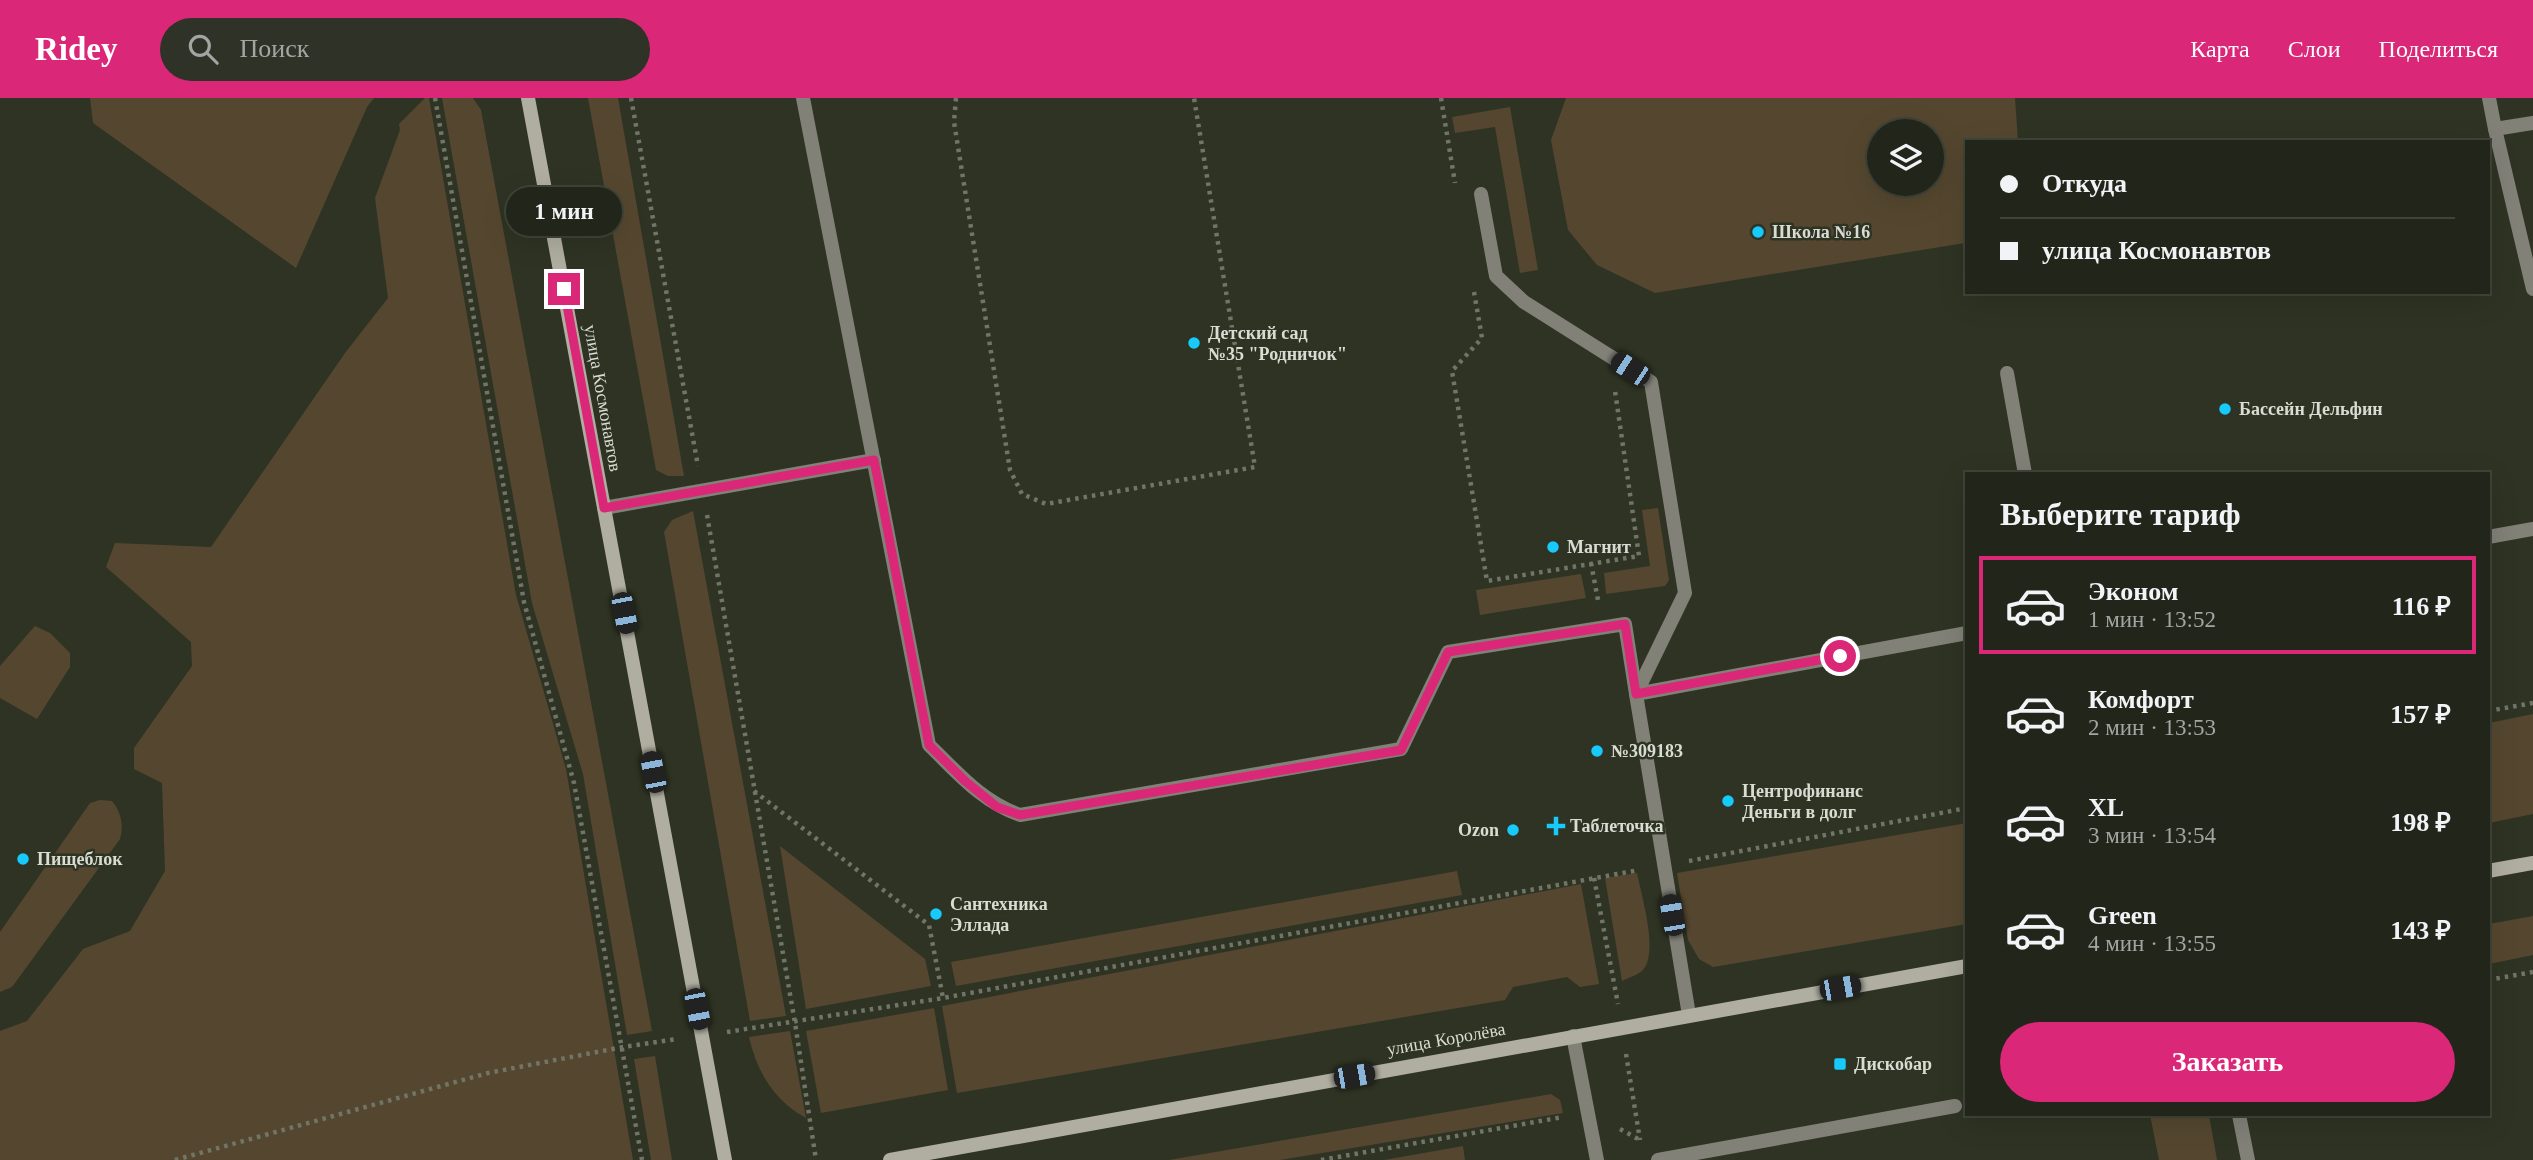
<!DOCTYPE html>
<html lang="ru">
<meta charset="utf-8">
<style>
:root{--surface:#22261a;--page:#2e3227;--text:#f1f3f6;--muted:#a2a5a2;--line:#3f4339;--accent:#db2777}
body{margin:0;font-family:"Times New Roman",serif;background:var(--page);color:var(--text);height:100vh;display:flex;flex-direction:column;font-size:26px;white-space:nowrap}
*{box-sizing:border-box;margin:0}
p{font-size:23px;color:var(--muted)}
.icon{flex:none;width:38px;height:38px;fill:none;stroke:currentColor;stroke-width:2;stroke-linecap:round;stroke-linejoin:round}
.map{position:relative;flex:1;overflow:hidden}
.sheet{position:absolute;left:1965px;top:374px;width:525px;height:644px;display:flex;flex-direction:column;background:var(--surface);border-radius:0px;box-shadow:0 7px 28px #0002,0 0 0 2px var(--line)}
.sheet>*{flex:none}
.guide{position:absolute;left:1965px;top:42px;width:525px;height:154px;border-radius:0px;box-shadow:0 7px 28px #0002,0 0 0 2px var(--line);display:grid;align-content:center;height:154px;padding:0 35px;background:var(--surface)}
.buttons{position:absolute;left:1867px;top:21px;display:grid;gap:14px}
.buttons a{display:grid;place-items:center;width:77px;height:77px;border-radius:50%;background:var(--surface);box-shadow:0 7px 28px #0002,0 0 0 2px var(--line);font-size:35px}
.end{position:absolute;width:32px;height:32px;margin:-16px;border:9px solid #db2777;background:#fff;box-shadow:0 0 0 4px #fff}
.from{border-radius:50%}
.bubble{position:absolute;height:49px;border-radius:24px;background:var(--surface);box-shadow:0 7px 28px #0002,0 0 0 2px var(--line);font-size:23px;font-weight:700;line-height:49px;text-align:center}
.car{position:absolute;width:21px;height:42px;margin:-21px -10px;border-radius:9px;box-shadow:0 0 5px 2px #0007;background:linear-gradient(#222 24%,#8ab4d8 0 40%,#222 0 76%,#8ab4d8 0 86%,#222 0)}
.guide b{display:flex;align-items:center;gap:24px;height:66px;font-size:26px}
.guide b+b{border-top:2px solid var(--line)}
.guide i{width:18px;height:18px;background:var(--text)}
ul{padding:0;list-style:none}
li{display:flex;align-items:center;gap:21px;height:98px;margin:0 14px 10px;padding:0 21px;border:4px solid transparent;border-radius:0px}
li div{flex:1}
li b{display:block;font-size:26px}
li em{font-style:normal;font-weight:700}
li.selected{border-color:var(--accent)}
li>.icon{width:63px;height:63px;stroke-width:1.5}
h2{padding:0 35px;font-size:32px;line-height:84px}
.button{display:flex;gap:14px;margin-top:auto;padding:14px 35px}
.button a{flex:1;height:80px;border-radius:42px;background:var(--accent);color:#fff;font-size:28px;font-weight:700;line-height:80px;text-align:center}
header{display:flex;align-items:center;gap:42px;box-sizing:border-box;height:98px;padding:0 35px;background:var(--accent);color:#fff}
header strong{font-size:33px}
nav{display:flex;gap:38px;margin-inline-start:auto;font-size:24px}
.search{width:490px;height:63px;background:var(--page);display:flex;align-items:center;gap:18px;box-sizing:border-box;padding:0 24px;border-radius:38px;color:var(--muted);font-size:26px}
.map>svg:first-child{display:block}
.green{fill:#55472f;fill-rule:evenodd}
.lines{fill:none;stroke-linecap:round;stroke-linejoin:round}
.path{stroke:#717568;stroke-width:4.5;stroke-dasharray:3.5 5;stroke-linecap:butt}
.service{stroke:#828178;stroke-width:14}
.secondary{stroke:#afaea0;stroke-width:14}
.route{stroke:#db2777;stroke-width:9}
.poi-dot{fill:#17cafb;stroke:#2e3323;stroke-width:2.5}
.labels{text-anchor:middle;dominant-baseline:central;stroke-width:5;stroke-linejoin:round;paint-order:stroke}
.poi-label{font-size:18px;font-weight:bold;fill:#d9dcd2;stroke:#2e3323;text-anchor:start}
.street-label{font-size:18px;fill:#d9dcd2;stroke:#2e3323}
</style>
<header>
<strong>Ridey</strong>
<div class="search"><svg class="icon" aria-label="search" viewBox="0 0 24 24"><circle cx="10" cy="10" r="6"/><path d="M15 15l6 6"/></svg>Поиск</div>
<nav><a>Карта</a><a>Слои</a><a>Поделиться</a></nav>
</header>
<div class="map">
<svg width="2533" height="1062" viewBox="0 0 2533 1062">
<rect width="100%" height="100%" fill="#2e3323"/>
<g class="green">
<polygon points="90,0 374,0 367,9 296,170 93,25"/>
<polygon points="425,0 429,0 516,497 566,671 633,1062 0,1062 0,933 27,923 83,851 130,833 165,773 162,685 134,671 134,650 192,568 191,544 106,469 115,445 211,449 345,255 388,200 375,100 400,32 399,26"/>
<polygon points="442,0 473,0 481,12 652,933 627,937 583,676 532,505"/>
<polygon points="588,0 618,0 684,378 668,378 656,372"/>
<path d="M1566,0h449l3,44h-51v99l-2,2 -310,50 -58,-28 -29,-35 -17,-90zM1880,33h52v53h-52z"/>
<polygon points="1510,9 1538,172 1520,175 1495,29 1455,35 1452,19"/>
<polygon points="1658,410 1669,482 1665,488 1606,496 1604,475 1650,468 1642,412"/>
<polygon points="693,413 786,918 750,923 664,434 672,422"/>
<polygon points="1581,476 1586,500 1480,517 1476,492"/>
<polygon points="35,528 50,535 70,555 70,569 37,621 0,600 0,568"/>
<polygon points="2533,616 2533,716 2489,725 2489,625"/>
<path d="M100,702l12,1c9,11 12,24 8,38l-108,148 -12,5v-60l90,-129z"/>
<polygon points="1967,725 1967,826 1713,869 1699,861 1688,842 1677,775"/>
<polygon points="780,748 925,861 931,888 806,911"/>
<polygon points="1457,773 1462,797 956,888 951,864"/>
<path d="M1637,775c4,21 23,82 5,98 -5,4 -14,7 -20,10l-17,-103z"/>
<polygon points="1581,786 1599,886 1580,889 1567,879 1513,889 1505,902 957,995 942,908"/>
<polygon points="2533,818 2533,857 2489,866 2489,826"/>
<polygon points="934,910 948,992 821,1015 806,933"/>
<path d="M790,933l16,87c-32,-17 -49,-46 -57,-81z"/>
<polygon points="655,958 672,1062 651,1062 634,961"/>
<polygon points="1551,996 1560,1002 1563,1015 1280,1062 1169,1062"/>
<polygon points="2150,1017 2209,1017 2217,1062 2159,1062"/>
<polygon points="1463,1048 1465,1062 1384,1062"/>
</g>
<g class="lines">
<g class="path">
<polyline points="435,0 524,504 574,685 642,1062"/>
<polyline points="631,0 698,368"/>
<polyline points="956,0 954,24 1010,372 1022,396 1046,406 1255,369 1194,0"/>
<polyline points="1441,0 1455,85"/>
<polyline points="1474,194 1482,240 1452,273 1487,483 1639,458 1615,293"/>
<polyline points="707,417 795,925 816,1062"/>
<polyline points="1591,465 1598,502"/>
<polyline points="2488,613 2533,605"/>
<polyline points="754,693 929,827 943,900"/>
<polyline points="1689,763 1967,710"/>
<polyline points="1594,780 1618,906"/>
<polyline points="2488,882 2533,874"/>
<polyline points="727,934 943,900 1639,772"/>
<polyline points="1626,956 1640,1042"/>
<polyline points="1620,1031 1640,1042"/>
<polyline points="175,1062 488,975 623,949 677,941"/>
<polyline points="1321,1062 1563,1019"/>
</g>
<g class="service">
<path d="M803,0l126,647c29,28 52,56 91,70l381,-66 47,-97 177,-28 11,70 331,-61"/>
<polyline points="2489,0 2495,31 2533,191"/>
<polyline points="2495,31 2533,25"/>
<polyline points="1481,96 1496,178 1524,204 1651,284 1685,495 1636,596 1689,917"/>
<polyline points="2007,275 2025,376"/>
<polyline points="604,410 874,362"/>
<polyline points="2488,439 2533,431"/>
<polyline points="1573,938 1597,1062"/>
<polyline points="2239,1017 2248,1062"/>
<polyline points="1658,1062 1955,1008"/>
</g>
<g class="secondary">
<polyline points="528,0 725,1062"/>
<polyline points="2488,773 2533,765"/>
<polyline points="890,1062 1967,868"/>
</g>
</g>
<g class="lines">
<polyline class="route" points="564,191 604,410 874,362 929,647 965,683 997,709 1020,717 1401,652 1448,554 1625,526 1636,596 1840,558"/>
</g>
<g class="poi-dot">
<circle cx="1758" cy="134" r="7"/>
<circle cx="1194" cy="245" r="7"/>
<circle cx="2225" cy="311" r="7"/>
<circle cx="1553" cy="449" r="7"/>
<circle cx="1597" cy="653" r="7"/>
<circle cx="1728" cy="703" r="7"/>
<path d="M1552.5 717.5h7v7h7v7h-7v7h-7v-7h-7v-7h7z"/>
<circle cx="1513" cy="732" r="7"/>
<circle cx="23" cy="761" r="7"/>
<circle cx="936" cy="816" r="7"/>
<rect x="1833" y="959" width="14" height="14" rx="3.5"/>
</g>
<g class="labels">
<g class="poi-label">
<text x="1772" y="134">Школа №16</text>
<text x="1208" y="235">Детский сад<tspan x="1208" dy="21">№35 "Родничок"</tspan></text>
<text x="2239" y="311">Бассейн Дельфин</text>
<text x="1567" y="449">Магнит</text>
<text x="1611" y="653">№309183</text>
<text x="1742" y="693">Центрофинанс<tspan x="1742" dy="21">Деньги в долг</tspan></text>
<text x="1570" y="728">Таблеточка</text>
<text x="1499" y="732" text-anchor="end">Ozon</text>
<text x="37" y="761">Пищеблок</text>
<text x="950" y="806">Сантехника<tspan x="950" dy="21">Эллада</tspan></text>
<text x="1854" y="966">Дискобар</text>
</g>
<g class="street-label">
<text transform="translate(603 300) rotate(80)">улица Космонавтов</text>
<text transform="translate(1446 941) rotate(-10)">улица Королёва</text>
</g>
</g>
</svg>
<div class="buttons">
<a><svg class="icon" aria-label="layers" viewBox="0 0 24 24"><path d="M12 4l9 5-9 5-9-5zM3 14l9 5 9-5"/></svg></a>
</div>
<i class="end from" style="left:1840px;top:558px"></i>
<i class="end" style="left:564px;top:191px"></i>
<div class="bubble" style="left:506px;top:89px;width:116px">1 мин</div>
<i class="car" style="left:1630px;top:271px;rotate:303deg"></i>
<i class="car" style="left:624px;top:515px;rotate:169deg"></i>
<i class="car" style="left:653px;top:674px;rotate:349deg"></i>
<i class="car" style="left:1672px;top:817px;rotate:350deg"></i>
<i class="car" style="left:1840px;top:890px;rotate:80deg"></i>
<i class="car" style="left:697px;top:911px;rotate:169deg"></i>
<i class="car" style="left:1354px;top:978px;rotate:80deg"></i>
<div class="guide">
<b><i class="from"></i>Откуда</b>
<b><i></i>улица Космонавтов</b>
</div>
<section class="sheet">
<h2>Выберите тариф</h2>
<ul>
<li class="selected"><svg class="icon" aria-label="car" viewBox="0 0 24 24"><path d="M5 17H2v-5l4-1 3-4h7l3 4 3 1v5h-3M9 17h6M6 11h13"/><circle cx="7" cy="17" r="2"/><circle cx="17" cy="17" r="2"/></svg><div><b>Эконом</b><p>1 мин · 13:52</p></div><em>116 ₽</em></li>
<li><svg class="icon" aria-label="car" viewBox="0 0 24 24"><path d="M5 17H2v-5l4-1 3-4h7l3 4 3 1v5h-3M9 17h6M6 11h13"/><circle cx="7" cy="17" r="2"/><circle cx="17" cy="17" r="2"/></svg><div><b>Комфорт</b><p>2 мин · 13:53</p></div><em>157 ₽</em></li>
<li><svg class="icon" aria-label="car" viewBox="0 0 24 24"><path d="M5 17H2v-5l4-1 3-4h7l3 4 3 1v5h-3M9 17h6M6 11h13"/><circle cx="7" cy="17" r="2"/><circle cx="17" cy="17" r="2"/></svg><div><b>XL</b><p>3 мин · 13:54</p></div><em>198 ₽</em></li>
<li><svg class="icon" aria-label="car" viewBox="0 0 24 24"><path d="M5 17H2v-5l4-1 3-4h7l3 4 3 1v5h-3M9 17h6M6 11h13"/><circle cx="7" cy="17" r="2"/><circle cx="17" cy="17" r="2"/></svg><div><b>Green</b><p>4 мин · 13:55</p></div><em>143 ₽</em></li>
</ul>
<div class="button"><a>Заказать</a></div>
</section>
</div>
